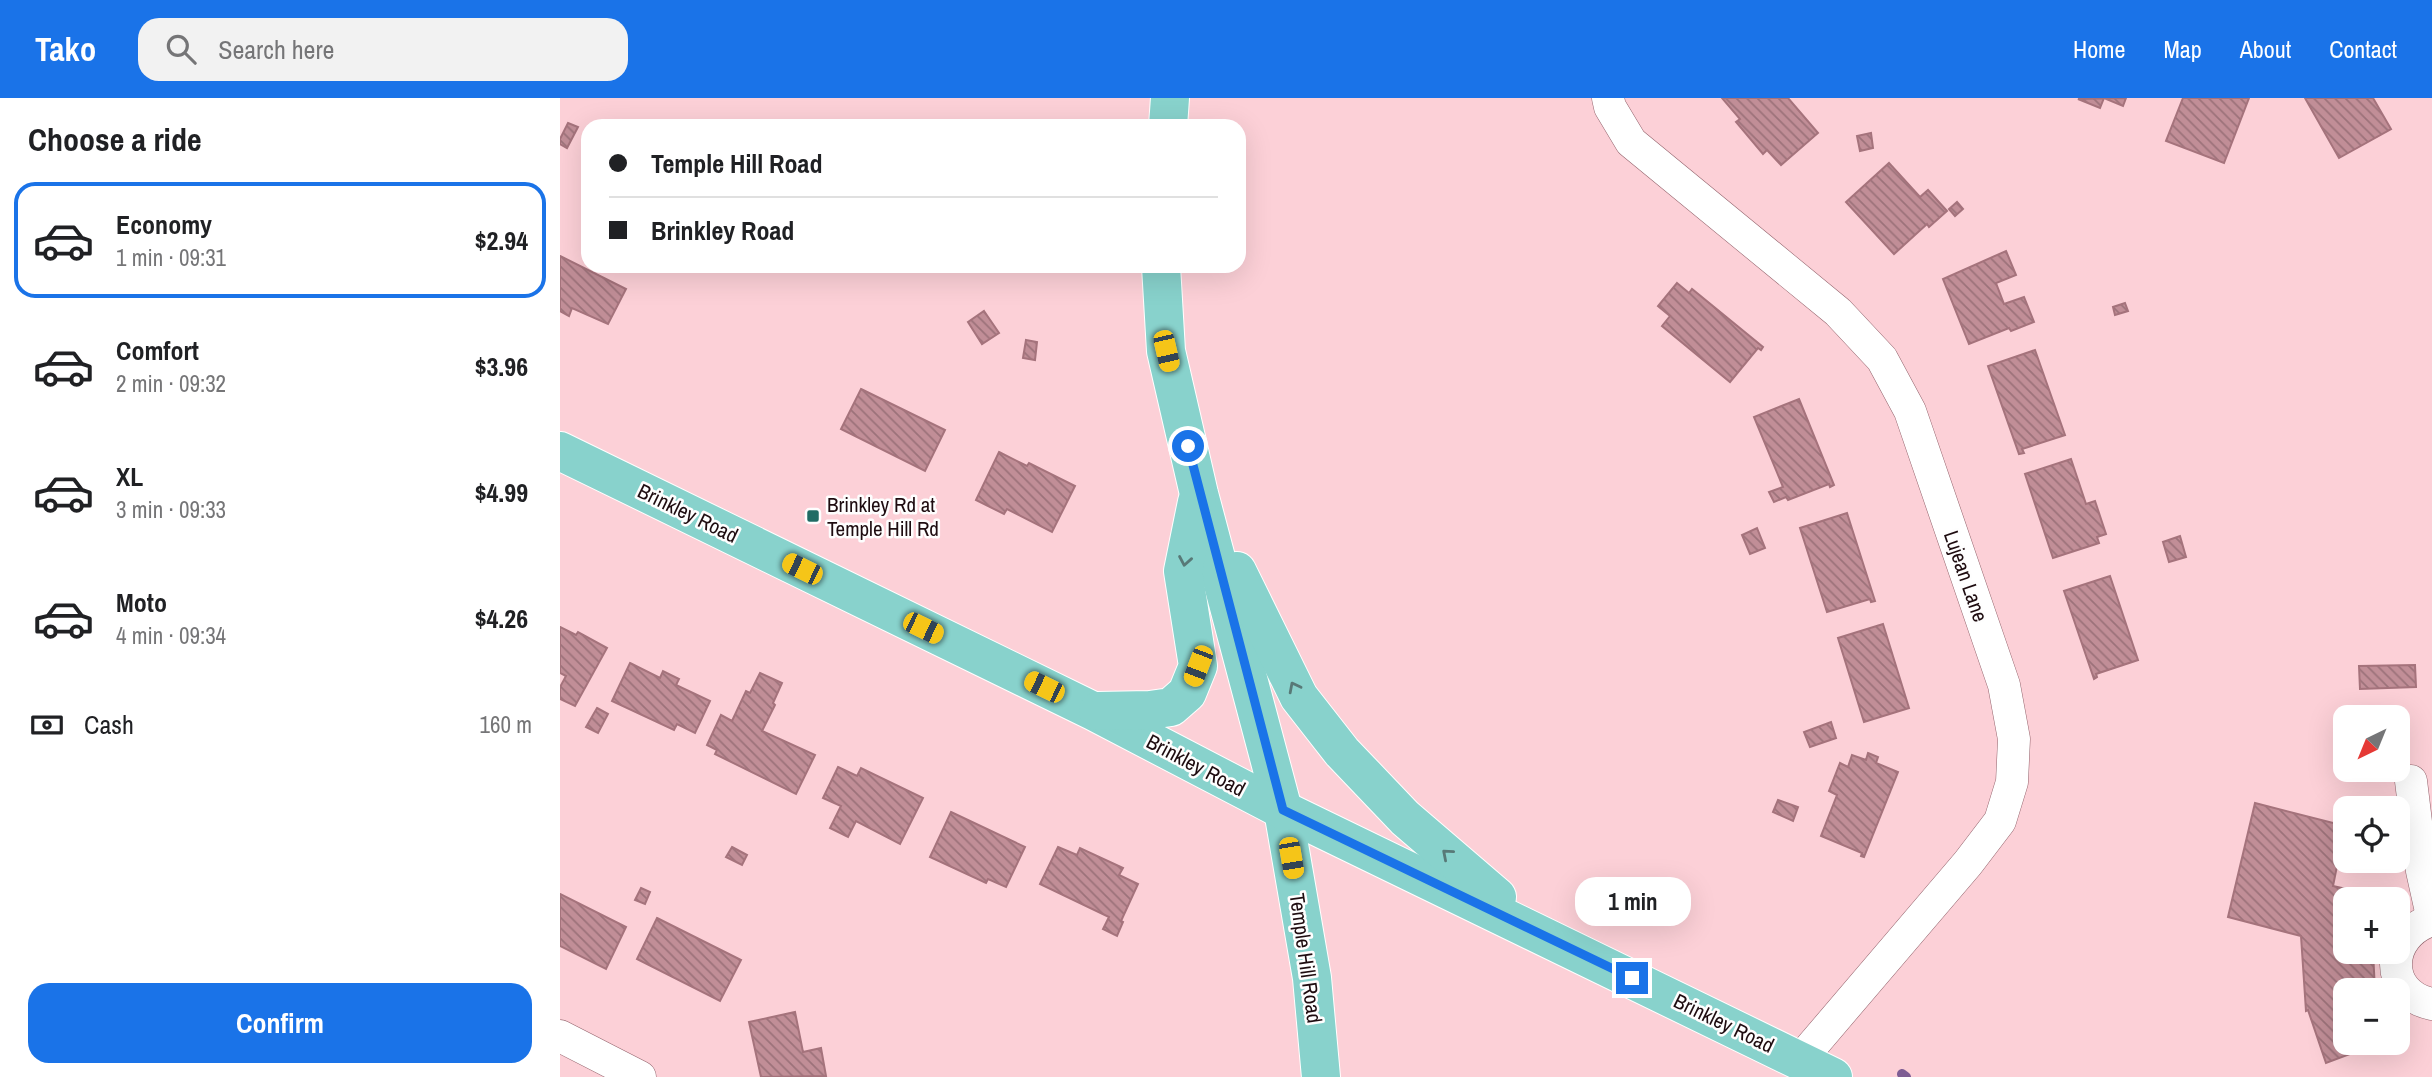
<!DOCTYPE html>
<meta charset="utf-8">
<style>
:root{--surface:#fff;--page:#f2f2f2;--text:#202124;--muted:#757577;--line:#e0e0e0;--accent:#1a73e8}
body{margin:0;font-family:"Archivo Narrow",sans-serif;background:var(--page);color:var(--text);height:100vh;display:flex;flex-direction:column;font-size:26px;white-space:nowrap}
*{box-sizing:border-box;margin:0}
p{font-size:23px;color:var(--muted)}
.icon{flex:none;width:38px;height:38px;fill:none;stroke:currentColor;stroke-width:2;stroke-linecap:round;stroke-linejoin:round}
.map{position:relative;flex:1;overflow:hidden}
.drawer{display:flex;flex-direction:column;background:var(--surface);width:560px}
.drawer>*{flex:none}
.hud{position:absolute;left:21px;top:21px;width:665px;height:154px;border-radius:21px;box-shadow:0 7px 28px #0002;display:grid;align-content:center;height:154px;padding:0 28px;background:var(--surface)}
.needle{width:46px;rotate:223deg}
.fabs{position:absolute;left:1773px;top:607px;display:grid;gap:14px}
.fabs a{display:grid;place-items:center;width:77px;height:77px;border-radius:14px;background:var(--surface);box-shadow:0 7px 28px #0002;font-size:35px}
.end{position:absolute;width:32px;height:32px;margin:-16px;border:9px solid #1a73e8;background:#fff;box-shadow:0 0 0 4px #fff}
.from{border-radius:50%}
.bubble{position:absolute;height:49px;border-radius:21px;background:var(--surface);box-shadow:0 7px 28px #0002;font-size:23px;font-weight:700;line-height:49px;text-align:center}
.car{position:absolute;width:21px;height:42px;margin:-21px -10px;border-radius:9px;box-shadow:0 0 5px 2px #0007;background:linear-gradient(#f5c518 24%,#345 0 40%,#f5c518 0 76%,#345 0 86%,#f5c518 0)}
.hud b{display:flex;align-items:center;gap:24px;height:66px;font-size:26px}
.hud b+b{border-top:2px solid var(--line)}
.hud i{width:18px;height:18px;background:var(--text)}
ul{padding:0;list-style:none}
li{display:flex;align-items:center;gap:21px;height:116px;margin:0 14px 10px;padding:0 14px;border:4px solid transparent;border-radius:21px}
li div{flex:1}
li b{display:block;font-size:26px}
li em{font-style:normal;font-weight:700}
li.current{border-color:var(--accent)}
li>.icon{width:63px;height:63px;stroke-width:1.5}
h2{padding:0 28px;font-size:32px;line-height:84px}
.pay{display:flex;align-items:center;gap:18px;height:77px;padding:0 28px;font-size:26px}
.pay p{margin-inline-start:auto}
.action{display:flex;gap:14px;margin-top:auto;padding:14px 28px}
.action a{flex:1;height:80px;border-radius:21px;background:var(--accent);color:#fff;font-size:28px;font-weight:700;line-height:80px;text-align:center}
header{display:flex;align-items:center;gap:42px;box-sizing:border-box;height:98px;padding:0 35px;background:var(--accent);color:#fff}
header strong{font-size:33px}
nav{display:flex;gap:38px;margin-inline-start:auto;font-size:24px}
.search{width:490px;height:63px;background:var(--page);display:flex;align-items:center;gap:18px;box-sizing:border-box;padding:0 24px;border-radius:21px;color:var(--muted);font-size:26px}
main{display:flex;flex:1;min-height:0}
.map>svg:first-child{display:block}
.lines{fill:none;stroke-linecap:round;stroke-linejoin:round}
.stream{stroke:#7e5d94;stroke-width:10}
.building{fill:url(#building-back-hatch);stroke:#a5737c;stroke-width:2}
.minor-casing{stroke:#92626b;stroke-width:33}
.major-casing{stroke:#fff;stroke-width:40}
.minor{stroke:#fff;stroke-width:32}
.major{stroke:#88d2cc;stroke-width:38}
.oneway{stroke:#587977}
.route{stroke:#1a73e8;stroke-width:9}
.poi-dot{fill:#206b64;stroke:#fefefe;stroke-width:2.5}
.labels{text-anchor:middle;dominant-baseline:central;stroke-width:5;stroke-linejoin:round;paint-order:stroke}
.poi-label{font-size:21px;fill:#1e0c10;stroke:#fefefe;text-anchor:start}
.street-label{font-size:21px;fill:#1e0c10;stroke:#fefefe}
</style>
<header>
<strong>Tako</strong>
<div class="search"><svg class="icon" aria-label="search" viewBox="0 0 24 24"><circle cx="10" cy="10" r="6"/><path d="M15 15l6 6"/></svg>Search here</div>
<nav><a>Home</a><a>Map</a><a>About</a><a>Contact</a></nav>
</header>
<main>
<section class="drawer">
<h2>Choose a ride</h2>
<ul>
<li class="current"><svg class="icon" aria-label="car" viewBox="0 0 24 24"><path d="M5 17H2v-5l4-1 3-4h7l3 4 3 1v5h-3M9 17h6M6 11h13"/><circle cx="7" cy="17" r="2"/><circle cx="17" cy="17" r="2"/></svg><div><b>Economy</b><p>1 min · 09:31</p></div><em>$2.94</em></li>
<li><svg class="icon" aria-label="car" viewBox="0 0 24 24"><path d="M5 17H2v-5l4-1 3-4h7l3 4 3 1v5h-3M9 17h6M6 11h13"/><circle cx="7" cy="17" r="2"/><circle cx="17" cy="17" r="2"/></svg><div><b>Comfort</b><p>2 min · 09:32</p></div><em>$3.96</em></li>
<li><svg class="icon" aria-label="car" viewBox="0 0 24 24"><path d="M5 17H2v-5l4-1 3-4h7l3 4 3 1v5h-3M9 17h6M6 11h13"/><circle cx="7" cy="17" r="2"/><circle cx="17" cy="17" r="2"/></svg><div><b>XL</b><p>3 min · 09:33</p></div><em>$4.99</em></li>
<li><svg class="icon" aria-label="car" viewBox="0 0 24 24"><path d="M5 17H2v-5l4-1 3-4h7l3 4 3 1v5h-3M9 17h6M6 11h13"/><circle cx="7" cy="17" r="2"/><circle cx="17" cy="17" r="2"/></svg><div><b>Moto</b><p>4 min · 09:34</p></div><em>$4.26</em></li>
</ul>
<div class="pay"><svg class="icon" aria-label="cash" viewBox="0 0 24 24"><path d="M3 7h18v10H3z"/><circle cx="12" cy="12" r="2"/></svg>Cash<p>160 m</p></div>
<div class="action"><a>Confirm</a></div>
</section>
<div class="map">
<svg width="1872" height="979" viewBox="0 0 1872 979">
<defs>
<pattern id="building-back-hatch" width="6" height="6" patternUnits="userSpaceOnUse" patternTransform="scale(1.75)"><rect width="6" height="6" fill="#c18e97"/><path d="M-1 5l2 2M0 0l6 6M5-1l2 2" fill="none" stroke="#9c727a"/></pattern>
</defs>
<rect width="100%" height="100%" fill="#fcd0d7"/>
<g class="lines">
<polyline class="stream" points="1342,976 1346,979"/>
</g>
<g class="building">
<polygon points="1162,0 1228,0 1258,35 1221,67 1207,52 1203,56 1176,24 1180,21"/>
<polygon points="1544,0 1540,10 1518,1 1566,0 1563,8"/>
<polygon points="1623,0 1689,0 1664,65 1606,43"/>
<polygon points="1745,0 1813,0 1831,31 1779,60"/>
<polygon points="8,25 18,29 7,50 0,46 0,41"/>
<polygon points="1311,35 1313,50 1300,53 1297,38"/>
<polygon points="1329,65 1360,99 1368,92 1387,113 1369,129 1367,126 1334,156 1286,104"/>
<polygon points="1397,104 1403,111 1395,118 1389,111"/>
<polygon points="1446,153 1456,177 1436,185 1444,206 1464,199 1474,224 1451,233 1449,230 1409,246 1383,181"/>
<polygon points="0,158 66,191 48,226 12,210 9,218 0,213"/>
<polygon points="1117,185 1129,195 1132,191 1203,249 1201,252 1198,250 1170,284 1102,228 1110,218 1098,208"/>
<polygon points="1565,205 1568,213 1555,217 1553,209"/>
<polygon points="424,213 439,235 422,246 408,224"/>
<polygon points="466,242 477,244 475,262 463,260"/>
<polygon points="1475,252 1505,337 1462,351 1464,355 1459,356 1428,268"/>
<polygon points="301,291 385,332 365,373 281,331"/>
<polygon points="1239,301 1274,387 1270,389 1269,386 1228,402 1226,399 1214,404 1209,394 1223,389 1194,319"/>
<polygon points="439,354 467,368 469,365 515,388 492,434 447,411 444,416 416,402"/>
<polygon points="1511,361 1526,406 1535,403 1546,436 1537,439 1539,445 1493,460 1465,376"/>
<polygon points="1287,415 1315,503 1311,504 1310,501 1267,514 1240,430"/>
<polygon points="1197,430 1205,450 1190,456 1182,437"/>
<polygon points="1620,438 1626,459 1609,464 1603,444"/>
<polygon points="1550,478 1578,562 1536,576 1537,579 1534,581 1504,493"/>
<polygon points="1323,526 1349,610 1304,624 1278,540"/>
<polygon points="0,529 16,537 18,534 47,550 15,608 0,601 0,589 6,578 0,575"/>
<polygon points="70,565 100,580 103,573 119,581 116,587 150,603 135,635 117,626 114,632 52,603"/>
<polygon points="1855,567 1856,589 1800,591 1799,568"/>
<polygon points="200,575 222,585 213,605 215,607 202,633 255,657 236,696 155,656 157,652 147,647 161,617 172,623 186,593 190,595"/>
<polygon points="37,610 48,616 38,635 26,629"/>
<polygon points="1271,624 1276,640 1250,649 1244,634"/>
<polygon points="1308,655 1318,659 1316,665 1338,674 1304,759 1301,758 1302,755 1261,738 1277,697 1269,693 1280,665 1288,669 1292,657 1306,662"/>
<polygon points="278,669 297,678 301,670 363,700 340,746 296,723 288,739 270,730 281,708 263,700"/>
<polygon points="1218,702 1238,709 1233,723 1213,714"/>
<polygon points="1695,705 1785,728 1773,788 1813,797 1812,802 1785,802 1785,854 1813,854 1815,892 1785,892 1785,945 1819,945 1766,965 1748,912 1746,913 1741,838 1668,819"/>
<polygon points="391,714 465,749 446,789 428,781 426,785 370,759"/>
<polygon points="172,749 187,757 182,767 166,759"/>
<polygon points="498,749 517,757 520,750 563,770 559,777 578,786 561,823 563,824 557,838 543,831 549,819 480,786"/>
<polygon points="81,790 90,794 85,806 75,802"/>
<polygon points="0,796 66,829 46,871 0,848"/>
<polygon points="97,820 181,862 160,903 77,861"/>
<polygon points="235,914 243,954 261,950 266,978 201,979 189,924"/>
</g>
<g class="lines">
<g class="minor-casing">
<g id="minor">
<polyline points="1048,0 1050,9 1071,44 1278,214 1322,261 1350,313 1444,587 1454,641 1452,684 1440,723 1408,765 1240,962"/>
<polyline points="1851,683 1862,773 1872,818"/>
<path d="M1872,822c-47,15 -49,74 0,84"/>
<polyline points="0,938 80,979"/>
</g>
</g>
<g class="major-casing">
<g id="major">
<polyline points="608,28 610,0"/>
<polyline points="601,168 606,253 639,396 723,712 752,880 761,979"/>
<polyline points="0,353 533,613 723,712 1273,979"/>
<polyline points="677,473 739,599 782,654 845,720 937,799"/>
<polyline points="538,613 590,612 611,609 627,595 638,568 623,473 637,404"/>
</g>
</g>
<use href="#minor" class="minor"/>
<use href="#major" class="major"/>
</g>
<defs><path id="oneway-chevron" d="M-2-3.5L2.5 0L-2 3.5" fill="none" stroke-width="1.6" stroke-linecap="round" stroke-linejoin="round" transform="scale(1.75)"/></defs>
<g class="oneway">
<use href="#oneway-chevron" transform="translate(625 463) rotate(100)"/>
<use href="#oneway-chevron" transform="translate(734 589) rotate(-117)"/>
<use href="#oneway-chevron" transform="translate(887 756) rotate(-139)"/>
</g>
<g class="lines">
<polyline class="route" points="628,348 723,712 1072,880"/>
</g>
<rect class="poi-dot" x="246" y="411" width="14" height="14" rx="3.5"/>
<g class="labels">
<g class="poi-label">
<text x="267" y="406">Brinkley Rd at<tspan x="267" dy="24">Temple Hill Rd</tspan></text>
</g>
<g class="street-label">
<text transform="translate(128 415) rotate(26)">Brinkley Road</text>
<text transform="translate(1406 478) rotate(71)">Lujean Lane</text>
<text transform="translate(636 667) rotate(28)">Brinkley Road</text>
<text transform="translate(746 860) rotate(82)">Temple Hill Road</text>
<text transform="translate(1164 925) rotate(26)">Brinkley Road</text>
</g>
</g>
</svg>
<div class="fabs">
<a><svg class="needle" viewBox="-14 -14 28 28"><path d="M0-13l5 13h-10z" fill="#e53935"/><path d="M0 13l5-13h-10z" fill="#757577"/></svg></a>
<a><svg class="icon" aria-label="locate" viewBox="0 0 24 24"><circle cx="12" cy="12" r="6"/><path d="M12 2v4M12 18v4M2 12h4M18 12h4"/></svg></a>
<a>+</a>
<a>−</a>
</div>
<i class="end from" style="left:628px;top:348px"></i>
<i class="end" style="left:1072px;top:880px"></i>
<div class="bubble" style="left:1015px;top:779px;width:116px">1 min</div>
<i class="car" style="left:606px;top:253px;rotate:167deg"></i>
<i class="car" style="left:242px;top:471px;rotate:296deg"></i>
<i class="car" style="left:363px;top:530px;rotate:116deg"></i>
<i class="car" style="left:638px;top:568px;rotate:201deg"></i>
<i class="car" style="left:484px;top:589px;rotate:296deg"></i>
<i class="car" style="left:731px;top:760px;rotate:170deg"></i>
<div class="hud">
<b><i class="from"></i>Temple Hill Road</b>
<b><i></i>Brinkley Road</b>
</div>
</div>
</main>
